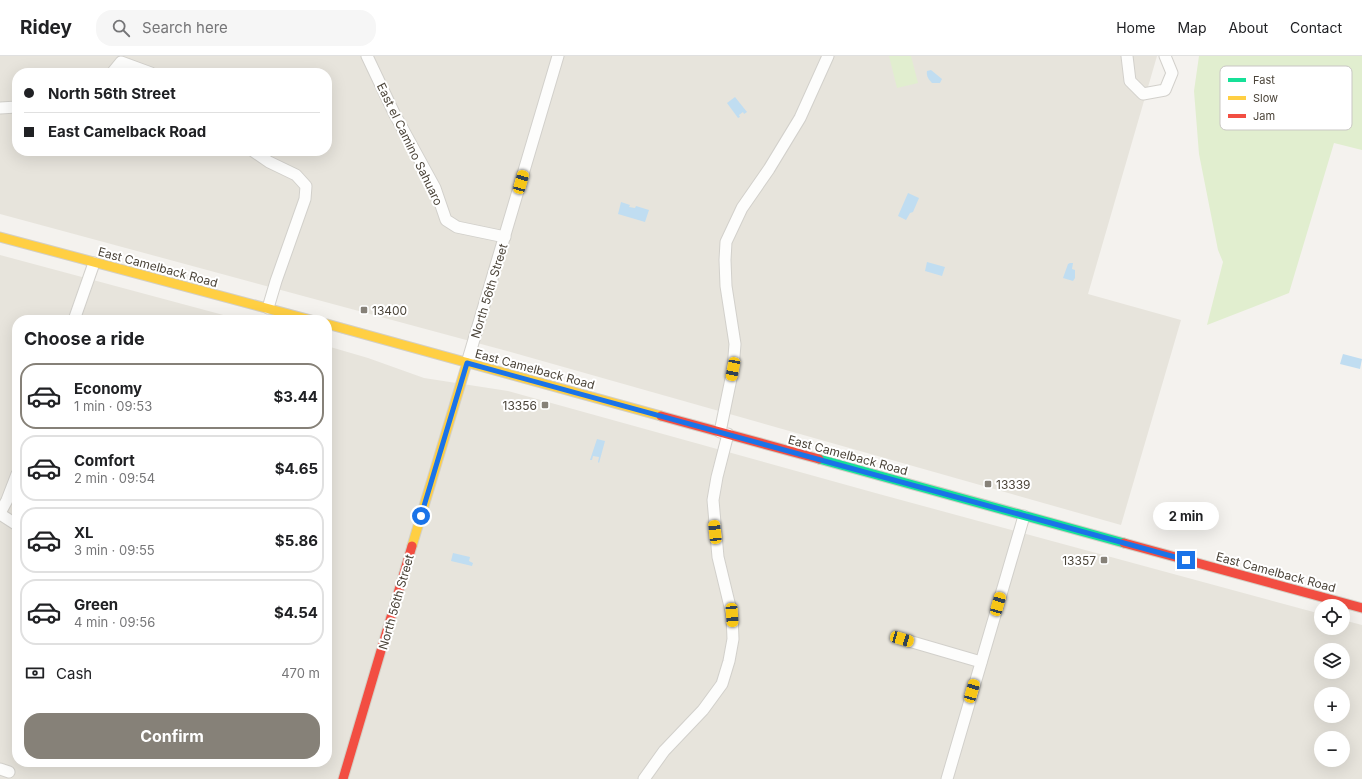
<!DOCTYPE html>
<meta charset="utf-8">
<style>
:root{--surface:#fff;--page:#f6f6f6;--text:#202124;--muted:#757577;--line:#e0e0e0;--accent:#868178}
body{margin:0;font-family:Inter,sans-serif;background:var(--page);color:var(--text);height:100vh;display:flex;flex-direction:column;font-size:15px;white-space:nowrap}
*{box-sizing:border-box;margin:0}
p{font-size:13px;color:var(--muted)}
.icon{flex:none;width:22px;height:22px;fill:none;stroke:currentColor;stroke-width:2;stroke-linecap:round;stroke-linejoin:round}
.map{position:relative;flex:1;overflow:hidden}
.panel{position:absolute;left:12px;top:259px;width:320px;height:452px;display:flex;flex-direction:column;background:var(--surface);border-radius:16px;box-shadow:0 4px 16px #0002}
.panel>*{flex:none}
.guide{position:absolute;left:12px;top:12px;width:320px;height:88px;border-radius:16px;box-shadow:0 4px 16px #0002;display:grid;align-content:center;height:88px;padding:0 12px;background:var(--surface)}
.fabs{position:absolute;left:1314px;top:543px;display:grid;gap:8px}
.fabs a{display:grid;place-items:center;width:36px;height:36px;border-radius:50%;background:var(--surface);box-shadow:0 4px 16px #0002;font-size:20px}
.end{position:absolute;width:18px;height:18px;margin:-9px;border:5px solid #1a73e8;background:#fff;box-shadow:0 0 0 2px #fff}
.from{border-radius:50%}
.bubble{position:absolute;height:28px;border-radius:14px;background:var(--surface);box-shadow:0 4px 16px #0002;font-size:13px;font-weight:700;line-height:28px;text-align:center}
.car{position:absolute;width:12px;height:24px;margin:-12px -6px;border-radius:5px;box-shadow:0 0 3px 1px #0007;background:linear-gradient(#f5c518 24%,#345 0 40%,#f5c518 0 76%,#345 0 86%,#f5c518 0)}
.guide b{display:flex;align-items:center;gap:14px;height:38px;font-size:15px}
.guide b+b{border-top:1px solid var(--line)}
.guide i{width:10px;height:10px;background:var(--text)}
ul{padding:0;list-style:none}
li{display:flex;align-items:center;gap:12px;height:66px;margin:0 8px 6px;padding:0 4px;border:2px solid var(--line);border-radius:16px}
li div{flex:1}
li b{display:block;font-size:15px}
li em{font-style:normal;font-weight:700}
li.on{border-color:var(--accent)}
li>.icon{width:36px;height:36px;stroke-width:1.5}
h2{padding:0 12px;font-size:18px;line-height:48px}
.pay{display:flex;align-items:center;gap:10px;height:44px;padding:0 12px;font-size:15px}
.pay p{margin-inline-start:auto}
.action{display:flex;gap:8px;margin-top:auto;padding:8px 12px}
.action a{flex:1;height:46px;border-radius:16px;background:var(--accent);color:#fff;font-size:16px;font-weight:700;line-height:46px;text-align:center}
header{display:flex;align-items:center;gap:24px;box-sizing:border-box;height:56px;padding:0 20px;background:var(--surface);border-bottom:1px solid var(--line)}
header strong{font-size:19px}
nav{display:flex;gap:22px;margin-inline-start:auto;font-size:14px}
.search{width:280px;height:36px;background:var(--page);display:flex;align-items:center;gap:10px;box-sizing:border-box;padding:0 14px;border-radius:16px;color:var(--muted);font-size:15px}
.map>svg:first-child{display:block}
.residential{fill:#e7e4dc;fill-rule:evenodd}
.green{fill:#e1eecf}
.water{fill:#c0ddf1}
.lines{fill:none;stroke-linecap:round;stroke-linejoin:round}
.street-casing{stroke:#d2d0cb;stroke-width:13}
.fast-casing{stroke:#d3cfc5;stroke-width:11}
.slow-casing{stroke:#d3cfc5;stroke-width:11}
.jam-casing{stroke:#d3cfc5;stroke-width:11}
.street{stroke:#fdfdfc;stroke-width:11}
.fast{stroke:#16e098;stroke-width:9}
.slow{stroke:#ffcf43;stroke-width:9}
.jam{stroke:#f24e42;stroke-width:9}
.route{stroke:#1a73e8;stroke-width:5}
.poi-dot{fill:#868178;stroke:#fff;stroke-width:1.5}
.labels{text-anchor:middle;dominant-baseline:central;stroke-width:4;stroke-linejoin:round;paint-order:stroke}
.street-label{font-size:12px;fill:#4b4439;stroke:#fff}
.poi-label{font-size:12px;fill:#4b4439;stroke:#fff;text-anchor:start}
.key{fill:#fff;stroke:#c9c7c4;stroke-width:1}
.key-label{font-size:11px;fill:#4b4439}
</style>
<header>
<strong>Ridey</strong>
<div class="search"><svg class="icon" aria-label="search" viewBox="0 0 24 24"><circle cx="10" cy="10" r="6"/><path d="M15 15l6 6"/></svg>Search here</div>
<nav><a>Home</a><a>Map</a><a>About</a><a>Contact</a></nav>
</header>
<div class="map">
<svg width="1362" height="723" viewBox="0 0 1362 723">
<rect width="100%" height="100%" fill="#f4f2ee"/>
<g class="residential">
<path d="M0,0h1157l-69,238 93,26 -60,205 -614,-174 -507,-137zM17,17h310v78h-310z"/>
<path d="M0,199l242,65h-225v442h310v-416l41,12 56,20 84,13 371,103 442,120v14h22v-8l19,5v154h-1362zM1321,594h22v22h-22zM1321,638h22v22h-22zM1321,682h22v22h-22z"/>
</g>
<g class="green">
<polygon points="889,0 911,0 918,27 897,32"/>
<polygon points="1199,0 1362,0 1362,94 1334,87 1289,237 1207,269 1223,206 1218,194 1199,98 1194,35"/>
</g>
<g class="water">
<path d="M931,14l11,9 -2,4h-8c-3,-3 -6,-7 -5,-12z"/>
<polygon points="735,41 747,56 744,58 743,56 739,59 740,61 738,62 727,47"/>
<polygon points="908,137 919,142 913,156 910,157 906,164 898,160"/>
<polygon points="621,146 630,149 629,151 635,152 636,150 649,154 645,166 618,158"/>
<polygon points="927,206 945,211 942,220 925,215"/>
<polygon points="1070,207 1073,207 1072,213 1075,214 1075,222 1073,225 1063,222 1068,208"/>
<polygon points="1343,298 1362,303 1360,313 1340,308"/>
<polygon points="597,383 605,385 599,407 598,406 599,401 593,400 592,404 590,404"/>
<polygon points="453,497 470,501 469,505 473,507 472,510 451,505"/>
</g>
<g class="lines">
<g class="street-casing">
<g id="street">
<polyline points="367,0 394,57 435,132 446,164 457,171 505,181"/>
<polyline points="1127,0 1130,25 1143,38 1165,34 1172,17 1165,0"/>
<polyline points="112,17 121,6 151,17"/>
<polyline points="0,52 17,51"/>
<polyline points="253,95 269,106 296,119 306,130 305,143 276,225 268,252"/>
<polyline points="74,264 94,207"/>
<polyline points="467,307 558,0"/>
<polyline points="720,376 733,313 735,288 726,230 725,204 726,186 742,152 769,113 800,62 828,0"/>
<polyline points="0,457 7,444 17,418"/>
<polyline points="0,458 17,469"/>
<polyline points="902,583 981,606"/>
<polyline points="0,713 9,716"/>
<polyline points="644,723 664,695 703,654 722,628 729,605 733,583 732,559 718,501 713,444 717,421 728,378"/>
<polyline points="947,723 1024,460"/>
</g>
</g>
<g class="fast-casing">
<polyline id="fast" points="819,403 1124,487"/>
</g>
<g class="slow-casing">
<g id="slow">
<polyline points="0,181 311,264"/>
<polyline points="327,268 661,360"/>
<polyline points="412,490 467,307"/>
</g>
</g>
<g class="jam-casing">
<g id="jam">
<polyline points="661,360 819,403"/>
<polyline points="1124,487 1362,552"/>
<polyline points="343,723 412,490"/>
</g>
</g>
<use href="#street" class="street"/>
<use href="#fast" class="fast"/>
<use href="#slow" class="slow"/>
<use href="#jam" class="jam"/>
</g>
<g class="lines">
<polyline class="route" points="421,460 467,307 1186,504"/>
</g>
<g class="poi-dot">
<rect x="360" y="250" width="8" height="8" rx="2"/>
<rect x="541" y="345" width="8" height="8" rx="2"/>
<rect x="984" y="424" width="8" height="8" rx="2"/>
<rect x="1100" y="500" width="8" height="8" rx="2"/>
</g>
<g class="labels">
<g class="street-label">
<text transform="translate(410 88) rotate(64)">East el Camino Sahuaro</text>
<text transform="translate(158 211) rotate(15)">East Camelback Road</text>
<text transform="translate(489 235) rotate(-73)">North 56th Street</text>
<text transform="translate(535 313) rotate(15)">East Camelback Road</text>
<text transform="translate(848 399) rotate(15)">East Camelback Road</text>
<text transform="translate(1276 516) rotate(15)">East Camelback Road</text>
<text transform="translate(396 546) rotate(-74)">North 56th Street</text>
</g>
<g class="poi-label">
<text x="372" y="254">13400</text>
<text x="537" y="349" text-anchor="end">13356</text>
<text x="996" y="428">13339</text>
<text x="1096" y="504" text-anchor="end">13357</text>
</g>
</g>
<rect x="1220" y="10" width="132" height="64" rx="6" class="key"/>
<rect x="1228" y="22" width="18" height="4" fill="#16e098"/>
<rect x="1228" y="40" width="18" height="4" fill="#ffcf43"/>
<rect x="1228" y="58" width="18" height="4" fill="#f24e42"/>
<g class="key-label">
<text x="1253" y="28">Fast</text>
<text x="1253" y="46">Slow</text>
<text x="1253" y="64">Jam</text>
</g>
</svg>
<div class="fabs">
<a><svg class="icon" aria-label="locate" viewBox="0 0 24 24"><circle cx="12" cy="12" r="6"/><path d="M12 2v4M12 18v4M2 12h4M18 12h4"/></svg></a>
<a><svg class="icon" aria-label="layers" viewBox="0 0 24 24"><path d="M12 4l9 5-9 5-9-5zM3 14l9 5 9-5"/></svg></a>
<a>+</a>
<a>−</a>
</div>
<i class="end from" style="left:421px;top:460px"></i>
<i class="end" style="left:1186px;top:504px"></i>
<div class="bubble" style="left:1153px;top:446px;width:66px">2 min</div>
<i class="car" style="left:521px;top:126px;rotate:16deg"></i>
<i class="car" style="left:733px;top:313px;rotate:191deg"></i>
<i class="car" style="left:715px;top:476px;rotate:354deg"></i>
<i class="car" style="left:998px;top:548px;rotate:16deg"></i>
<i class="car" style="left:732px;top:559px;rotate:176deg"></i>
<i class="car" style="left:902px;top:583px;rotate:106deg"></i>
<i class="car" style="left:972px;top:635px;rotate:16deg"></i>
<div class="guide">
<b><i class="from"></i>North 56th Street</b>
<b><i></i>East Camelback Road</b>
</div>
<section class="panel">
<h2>Choose a ride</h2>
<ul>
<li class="on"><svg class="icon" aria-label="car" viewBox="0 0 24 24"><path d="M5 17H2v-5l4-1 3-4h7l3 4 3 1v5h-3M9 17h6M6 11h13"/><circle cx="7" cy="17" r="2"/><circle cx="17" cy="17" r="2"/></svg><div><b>Economy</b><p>1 min · 09:53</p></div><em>$3.44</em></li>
<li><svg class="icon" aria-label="car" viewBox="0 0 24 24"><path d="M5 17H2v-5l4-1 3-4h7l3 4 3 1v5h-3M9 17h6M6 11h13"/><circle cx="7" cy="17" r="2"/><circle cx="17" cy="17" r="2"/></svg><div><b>Comfort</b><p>2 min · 09:54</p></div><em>$4.65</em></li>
<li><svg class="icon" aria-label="car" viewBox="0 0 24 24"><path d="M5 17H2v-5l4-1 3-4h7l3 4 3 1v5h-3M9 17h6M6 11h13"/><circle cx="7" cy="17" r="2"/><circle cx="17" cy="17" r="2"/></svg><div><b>XL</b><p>3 min · 09:55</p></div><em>$5.86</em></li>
<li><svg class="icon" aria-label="car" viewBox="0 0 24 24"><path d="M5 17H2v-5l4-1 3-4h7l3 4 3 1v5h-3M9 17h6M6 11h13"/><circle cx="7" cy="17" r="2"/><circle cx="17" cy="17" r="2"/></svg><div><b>Green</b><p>4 min · 09:56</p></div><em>$4.54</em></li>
</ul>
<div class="pay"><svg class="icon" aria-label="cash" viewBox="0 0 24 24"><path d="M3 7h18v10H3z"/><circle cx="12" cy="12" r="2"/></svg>Cash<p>470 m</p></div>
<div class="action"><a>Confirm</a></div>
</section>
</div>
